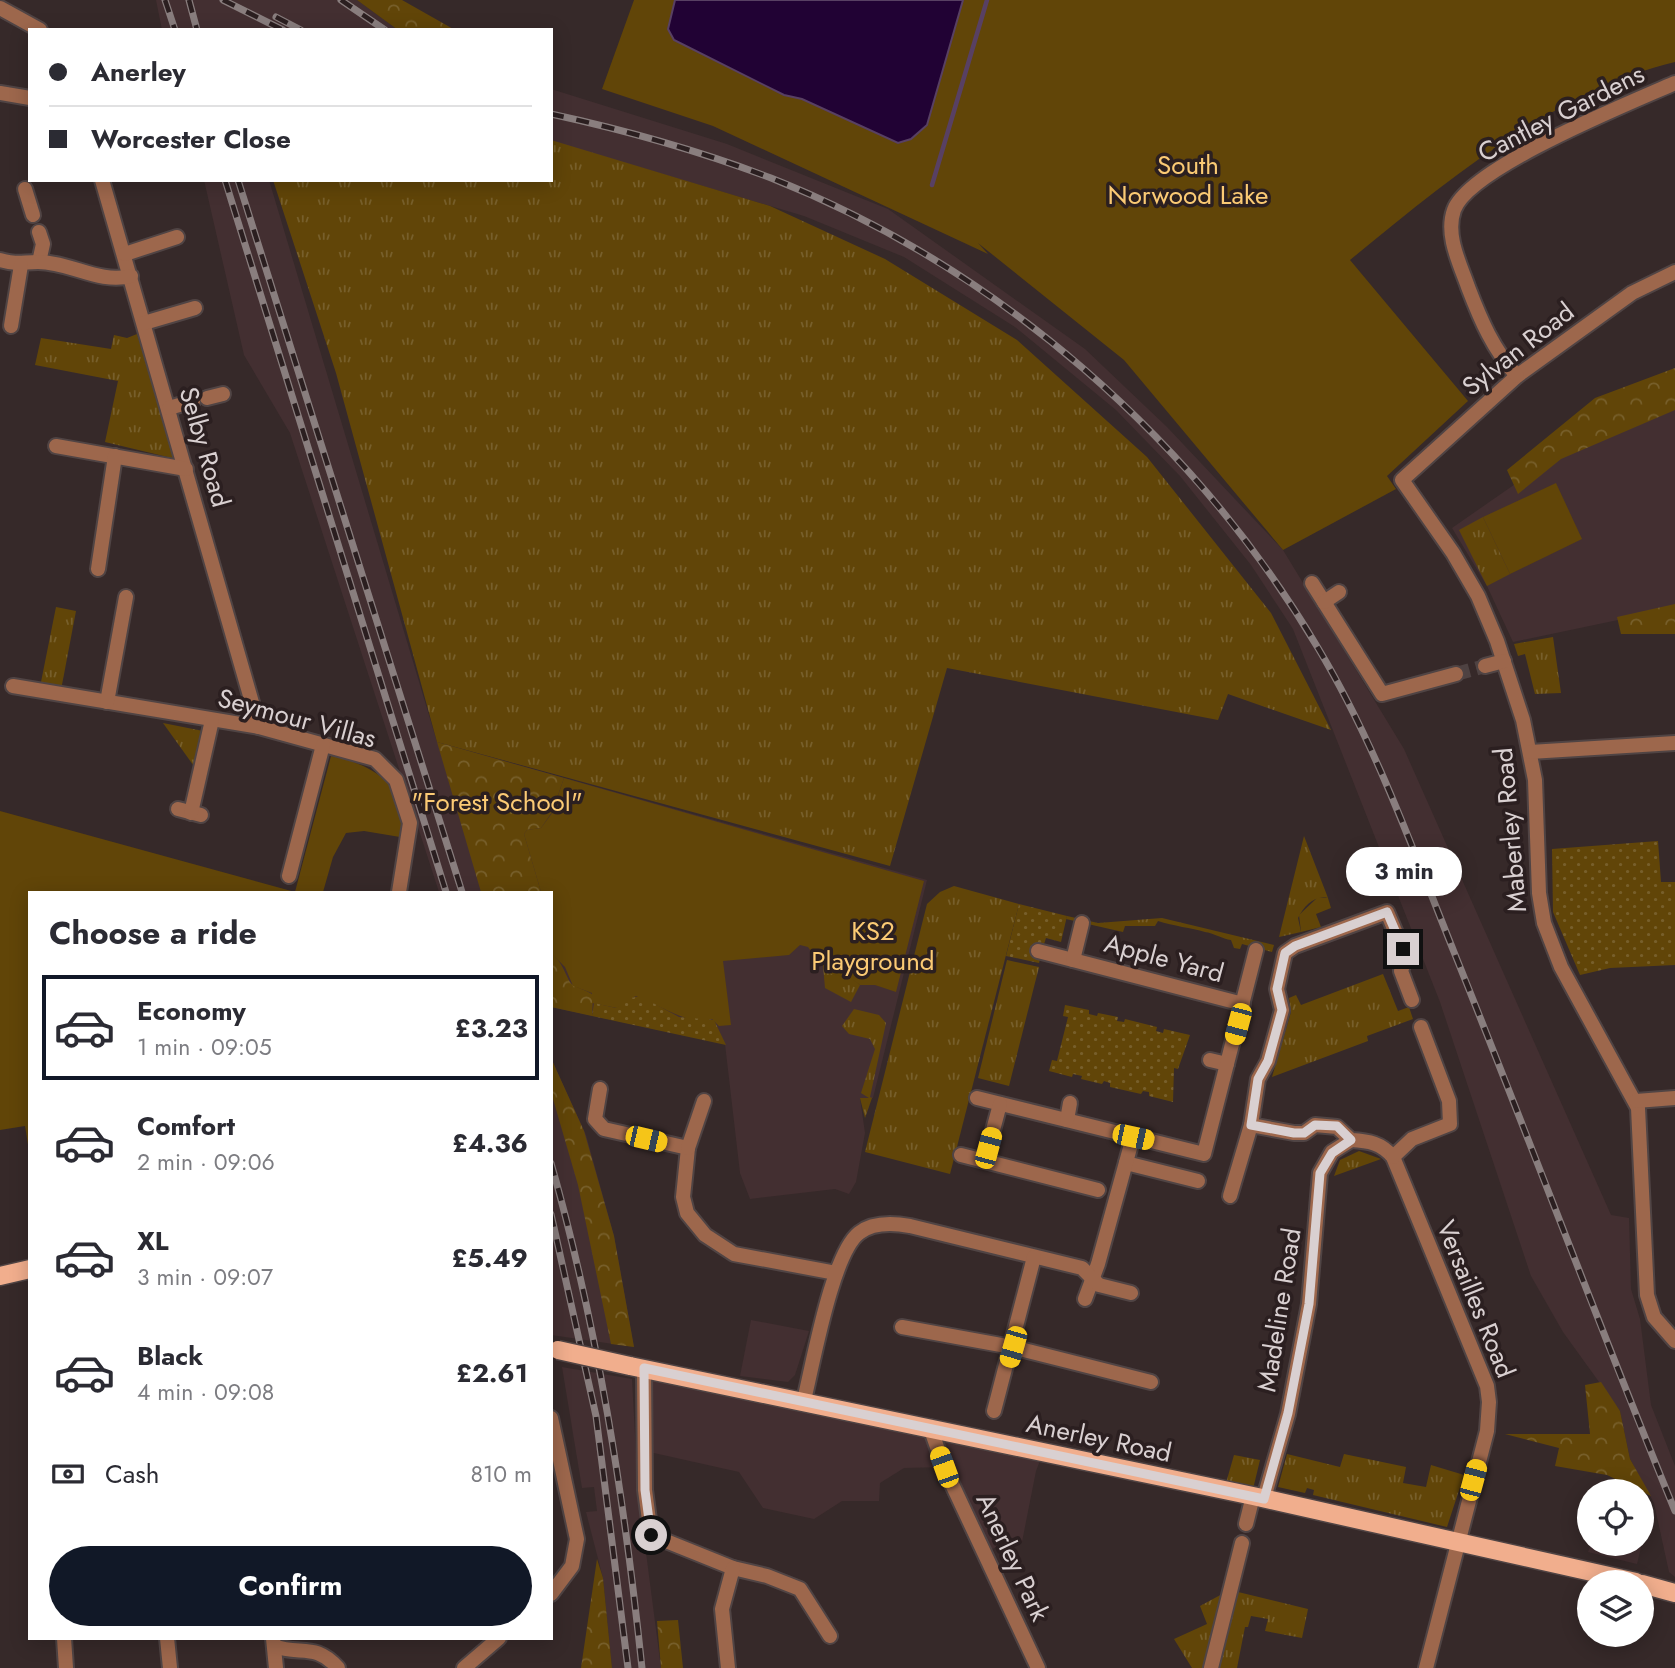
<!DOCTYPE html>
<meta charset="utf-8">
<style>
:root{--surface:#fff;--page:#f2f2f3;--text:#2b2b33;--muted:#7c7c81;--line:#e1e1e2;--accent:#111827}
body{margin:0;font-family:Jost,sans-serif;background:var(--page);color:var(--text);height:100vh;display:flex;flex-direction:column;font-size:26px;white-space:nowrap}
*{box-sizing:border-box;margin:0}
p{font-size:23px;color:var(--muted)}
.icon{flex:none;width:38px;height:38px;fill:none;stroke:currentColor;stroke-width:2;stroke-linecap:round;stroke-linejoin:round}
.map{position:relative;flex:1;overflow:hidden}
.drawer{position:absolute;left:28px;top:891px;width:525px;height:749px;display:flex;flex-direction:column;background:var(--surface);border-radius:0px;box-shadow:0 4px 18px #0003}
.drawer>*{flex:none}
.banner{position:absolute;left:28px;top:28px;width:525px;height:154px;border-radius:0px;box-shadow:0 4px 18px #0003;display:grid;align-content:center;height:154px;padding:0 21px;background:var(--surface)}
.fabs{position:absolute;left:1577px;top:1479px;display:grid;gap:14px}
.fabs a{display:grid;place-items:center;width:77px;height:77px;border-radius:50%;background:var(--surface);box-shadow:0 4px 18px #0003;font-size:35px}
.end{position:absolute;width:32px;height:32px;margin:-16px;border:9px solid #d9d0d1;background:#111;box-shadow:0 0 0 4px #111}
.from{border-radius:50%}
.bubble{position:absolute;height:49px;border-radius:24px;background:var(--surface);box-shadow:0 4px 18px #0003;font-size:23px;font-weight:700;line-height:49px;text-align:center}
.car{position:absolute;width:21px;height:42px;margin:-21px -10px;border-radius:9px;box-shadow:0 0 5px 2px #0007;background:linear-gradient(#f5c518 24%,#345 0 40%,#f5c518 0 76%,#345 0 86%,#f5c518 0)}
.banner b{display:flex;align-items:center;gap:24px;height:66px;font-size:26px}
.banner b+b{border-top:2px solid var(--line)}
.banner i{width:18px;height:18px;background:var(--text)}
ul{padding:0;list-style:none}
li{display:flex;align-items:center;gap:21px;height:105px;margin:0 14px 10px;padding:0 7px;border:4px solid transparent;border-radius:0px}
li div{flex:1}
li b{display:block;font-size:26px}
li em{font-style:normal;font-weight:700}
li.selected{border-color:var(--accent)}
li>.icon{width:63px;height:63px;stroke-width:1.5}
h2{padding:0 21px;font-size:32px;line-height:84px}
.pay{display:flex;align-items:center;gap:18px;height:77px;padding:0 21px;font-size:26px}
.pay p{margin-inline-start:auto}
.cta{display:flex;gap:14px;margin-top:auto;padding:14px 21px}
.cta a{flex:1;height:80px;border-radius:42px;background:var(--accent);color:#fff;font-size:28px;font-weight:700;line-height:80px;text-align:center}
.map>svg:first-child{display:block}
.built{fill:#432f31}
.grass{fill:url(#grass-tufts)}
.forest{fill:url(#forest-crowns)}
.park{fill:#614508}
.garden{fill:url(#garden-dots)}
.water{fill:#210234;stroke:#584063;stroke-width:2}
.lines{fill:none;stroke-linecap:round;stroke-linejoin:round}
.stream{stroke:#584063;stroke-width:4.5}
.minor-tunnel{stroke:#4e4242;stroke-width:14;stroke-dasharray:14 7;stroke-linecap:butt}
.minor-casing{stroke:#504444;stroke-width:18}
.major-casing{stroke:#504444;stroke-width:21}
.minor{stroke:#9d674c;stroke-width:14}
.major{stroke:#f1ae8d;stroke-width:18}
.rail-casing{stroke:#897e7e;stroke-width:7}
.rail{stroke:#2b1f20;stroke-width:4.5;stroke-dasharray:13;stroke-linecap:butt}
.major-bridge-casing{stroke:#504444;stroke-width:21;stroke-linecap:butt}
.major-bridge{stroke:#f1ae8d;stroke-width:18}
.route{stroke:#d9d0d1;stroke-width:9}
.labels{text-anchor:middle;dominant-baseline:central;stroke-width:7;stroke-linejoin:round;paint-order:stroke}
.street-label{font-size:26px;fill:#d9d0d1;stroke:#2b1f20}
.park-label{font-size:26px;fill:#fbca74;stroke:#2b1f20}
</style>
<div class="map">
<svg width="1675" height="1668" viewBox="0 0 1675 1668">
<defs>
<pattern id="grass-tufts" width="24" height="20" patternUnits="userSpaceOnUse" patternTransform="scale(1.75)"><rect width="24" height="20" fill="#614508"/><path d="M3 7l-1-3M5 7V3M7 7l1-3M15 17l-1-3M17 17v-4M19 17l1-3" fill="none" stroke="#775f2b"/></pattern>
<pattern id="forest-crowns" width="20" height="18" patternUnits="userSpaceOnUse" patternTransform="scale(1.75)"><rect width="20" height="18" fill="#614508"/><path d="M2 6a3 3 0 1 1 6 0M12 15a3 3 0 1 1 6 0" fill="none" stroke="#775f2b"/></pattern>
<pattern id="garden-dots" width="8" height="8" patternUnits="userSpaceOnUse" patternTransform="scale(1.75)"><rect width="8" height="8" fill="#614508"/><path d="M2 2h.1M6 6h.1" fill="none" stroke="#775f2b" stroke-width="1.8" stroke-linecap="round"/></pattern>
</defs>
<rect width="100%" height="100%" fill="#362929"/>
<g class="built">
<polygon points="156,0 357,0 398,30 162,30"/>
<polygon points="551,89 727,144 888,209 1085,349 1167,427 1283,550 1404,749 1611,1215 1629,1218 1631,1289 1640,1319 1651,1405 1675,1466 1675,1577 1669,1572 1654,1503 1630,1459 1620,1411 1563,1332 1531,1276 1440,1002 1293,629 1251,565 1180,476 1116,410 1015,327 904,257 804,216 551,141"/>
<polygon points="204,180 269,180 437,742 927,880 873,1098 860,1098 865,1133 856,1182 849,1194 835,1189 750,1199 740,1173 725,1044 551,1007 551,892 439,892 290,433 244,355"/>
<polygon points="1675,377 1675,608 1513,642 1487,586 1452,528 1660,383"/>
<polygon points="551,1058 586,1135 614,1236 634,1347 551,1335"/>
<polygon points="751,1320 809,1331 795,1375 788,1382 740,1376"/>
<polygon points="562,1367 632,1379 638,1491 661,1668 612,1668 603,1578 586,1512 597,1511 594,1487 582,1488"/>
<polygon points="644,1368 1043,1453 1036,1471 1022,1542 996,1547 984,1554 944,1467 904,1468 880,1483 879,1501 842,1501 814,1519 763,1508 739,1472 645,1451"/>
<polygon points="1642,1535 1644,1535 1637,1564 1588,1552 1591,1544 1642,1544"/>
</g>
<g class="grass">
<polygon points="551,140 770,206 885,259 1017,340 1147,457 1271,613 1331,730 1228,694 1218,720 947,668 890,866 437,742 336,373 273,180 551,180"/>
<polygon points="137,334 176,459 105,442 118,381 35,365 41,338 111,349 114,335 127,338"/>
<polygon points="1483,517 1510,574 1487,586 1459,530"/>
<polygon points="56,607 76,611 61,690 40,687"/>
<polygon points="1553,637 1561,693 1535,694 1525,654 1518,656 1514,644"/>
<polygon points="163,723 203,731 196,769"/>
<path d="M1304,836l24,62c-14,-3 -24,8 -30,20l3,14 -22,5z"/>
<polygon points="954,886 1019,904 950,1174 865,1152 927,904 940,892"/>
<path d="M1067,916l31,7 64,-5 112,27 -2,7 -30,-8 -2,5 -6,-1 -3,-8c-8,-1 -18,-7 -26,-8 -13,-4 -32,-6 -47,-11l-3,5h-30l-2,6 -57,-13z"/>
<polygon points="1007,960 1039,967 1009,1086 978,1078"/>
<polygon points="827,961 835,963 860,985 851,1002 825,988 823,965"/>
<polygon points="1383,974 1398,1011 1409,1007 1413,1019 1367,1036 1368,1041 1272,1077 1291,1012 1289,998 1296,995 1301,1005"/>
<polygon points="854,1009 879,1015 886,1023 870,1097 872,1098 865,1118 860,1098 869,1098 861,1093 875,1049 870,1039 849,1034 842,1026"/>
<polygon points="1359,1151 1381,1159 1334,1176 1340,1160"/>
<polygon points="1287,1454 1340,1467 1344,1454 1406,1467 1403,1483 1426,1487 1431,1465 1464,1475 1447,1527 1313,1495 1314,1490 1307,1488 1305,1493 1278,1487"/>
<polygon points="1234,1455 1260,1460 1253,1489 1226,1483"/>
<polygon points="1234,1591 1308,1609 1302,1638 1265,1631 1268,1619 1251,1616 1248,1627 1245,1627 1237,1668 1214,1668"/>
<polygon points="1226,1592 1208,1668 1192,1668 1174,1639 1207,1624 1200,1606"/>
</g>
<g class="forest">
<polygon points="357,0 402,0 455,30 398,30"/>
<polygon points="1675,368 1675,410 1561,459 1518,494 1507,470 1595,398"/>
<polygon points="1675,604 1675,634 1621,634 1617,617"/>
<polygon points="437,742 564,778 552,812 541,828 527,830 524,834 541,892 481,892"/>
<path d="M551,953c14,11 15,27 22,32 6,4 14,5 20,10l-1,21 -41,-9z"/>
<polygon points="551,1058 584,1131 614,1236 634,1347 611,1344 578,1185 551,1092"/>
<polygon points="1601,1382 1620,1411 1630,1459 1651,1496 1607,1475 1555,1466 1559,1448 1505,1434 1590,1434 1585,1385"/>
<polygon points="597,1559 603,1578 612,1668 581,1668"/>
<polygon points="678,1620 683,1668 661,1668 657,1621"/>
</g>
<g class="park">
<path d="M634,0h1041v62c-121,29 -231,121 -325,198l118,141 -81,75 9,13 -113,61 -159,-190 -146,-117 10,11 -275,-128 -111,-37z"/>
<polygon points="1556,483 1582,539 1510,574 1483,517"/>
<path d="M331,756c44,9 78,30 69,81l-36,-6 -18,2 -13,24 -10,35h-293v265l-5,-31 -25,4v-319l295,81z"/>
<path d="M564,778l360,103 -28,111 -21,-7h-15l-8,-6 -21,-5 3,-17h-19l-7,-10 -8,-2 -11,10 -66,6 8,64 -12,1 -7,-7c-22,8 -54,-15 -76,-23l-19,12 -25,-5v-10l-19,-7 -8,-19 -14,-14v-61h-10l-17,-58 3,-4 14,-2 11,-15z"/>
<polygon points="1317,898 1328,898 1331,908 1316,914 1321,927 1301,932 1299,915"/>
</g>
<g class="garden">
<polygon points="1658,841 1661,882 1675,882 1675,965 1610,968 1580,975 1553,912 1552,849"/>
<polygon points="1019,904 1067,916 1061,942 1046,938 1043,947 1038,946 1035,958 1040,959 1039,963 1006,956"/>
<polygon points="640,996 679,1017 714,1020 726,1045 592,1016 594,1003 616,1008 631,998"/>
<polygon points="1065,1005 1089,1010 1089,1014 1097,1016 1098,1013 1118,1017 1117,1021 1124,1022 1125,1019 1157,1027 1156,1031 1163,1033 1164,1029 1190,1035 1178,1069 1174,1068 1173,1102 1149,1096 1149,1092 1143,1091 1141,1094 1110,1087 1110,1083 1104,1081 1102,1084 1081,1079 1082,1076 1073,1074 1072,1077 1049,1071 1052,1060 1057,1061 1068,1017 1063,1016"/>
</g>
<polygon class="water" points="675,0 963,0 927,125 911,139 898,143 802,99 784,95 674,40 668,29"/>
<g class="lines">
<polyline class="stream" points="932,185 987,0"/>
<polyline class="minor-tunnel" points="1456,674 1485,666"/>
<g class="minor-casing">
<g id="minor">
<polyline points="0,8 40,30"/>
<polyline points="0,93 30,98"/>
<polyline points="102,180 259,727"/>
<polyline points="25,189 33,215"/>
<polyline points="39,232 43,244 39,262"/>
<polyline points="125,254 177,237"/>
<path d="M0,260c19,5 21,2 38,2 33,0 60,22 93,14"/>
<polyline points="1675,272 1632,293 1517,376 1402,480 1453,553 1478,596 1497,641 1523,720 1535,780 1539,893 1544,923 1561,967 1638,1108 1647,1295 1654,1317 1675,1341"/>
<polyline points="144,323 195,308"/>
<polyline points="11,326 21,265"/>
<path d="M1517,376c-24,-27 -36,-55 -49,-89 -8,-23 -23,-52 -14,-77 16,-43 176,-107 221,-127"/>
<polyline points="207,398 223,394"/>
<polyline points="169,408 193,401"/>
<polyline points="56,446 186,469"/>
<polyline points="98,569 115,456"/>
<polyline points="1312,583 1382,694 1456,674"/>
<polyline points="1324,602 1339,592"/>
<polyline points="1485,666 1504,661"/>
<polyline points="13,686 259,727 375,759 396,780 410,823 399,892"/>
<polyline points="107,702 126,597"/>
<polyline points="1530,752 1675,743"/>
<polyline points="178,809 201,815"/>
<polyline points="191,813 212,720"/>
<polyline points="289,876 323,745"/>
<polyline points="1038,951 1243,1004"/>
<polyline points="1073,960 1082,923"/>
<path d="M1412,1000l-11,-29 5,-14 -19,-45 -92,34 -10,7 -8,36 5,21 -14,51 -10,18 -7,46 43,8h10l11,-8 22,2 14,13c18,1 30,3 42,17l94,229 2,16 -2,29 -61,237"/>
<polyline points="1210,1060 1227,1064"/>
<polyline points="600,1089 595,1119 604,1129 688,1148 683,1197 687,1213 705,1235 734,1254 836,1273"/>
<polyline points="977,1098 1204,1154 1256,950"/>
<polyline points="1636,1101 1675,1098"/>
<polyline points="1067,1120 1070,1103"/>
<polyline points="688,1148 704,1101"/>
<polyline points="961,1155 1098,1190"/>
<polyline points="1393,1157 1412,1139 1450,1124 1449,1101 1421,1027"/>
<polyline points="985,1160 1000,1104"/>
<polyline points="1126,1163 1198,1181"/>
<polyline points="1230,1196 1251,1125"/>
<polyline points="1085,1299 1098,1264 1133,1137"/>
<polyline points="902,1327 1012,1347 1151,1382"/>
<polyline points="644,1368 645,1490 651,1535 733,1568 767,1576 800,1589 830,1636"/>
<path d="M804,1400c9,-36 28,-146 55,-167 14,-11 34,-10 51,-7l172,42 17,17 32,8"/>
<polyline points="994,1411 1034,1257"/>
<polyline points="551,1418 577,1539 572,1566 551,1594"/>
<polyline points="930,1427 944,1467 1038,1668"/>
<polyline points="1264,1498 1288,1414 1309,1304 1320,1173 1332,1152 1351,1140"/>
<polyline points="1246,1524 1253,1496"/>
<polyline points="64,1638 66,1668"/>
<polyline points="167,1638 170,1668"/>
<polyline points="273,1638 276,1668"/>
<path d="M274,1646c26,10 41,-4 64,22"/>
<polyline points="464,1668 499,1638"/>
<polyline points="728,1668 722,1609 733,1568"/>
<polyline points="1211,1668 1242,1543"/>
</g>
</g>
<g class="major-casing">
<g id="major">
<polyline points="0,1276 30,1269"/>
<polyline points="630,1366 1253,1496 1636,1582"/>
<polyline points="1642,1584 1675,1593"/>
</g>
</g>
<use href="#minor" class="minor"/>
<use href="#major" class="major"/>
<g class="rail-casing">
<g id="rail">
<polyline points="165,0 175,30"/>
<polyline points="189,0 197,30"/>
<polyline points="223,0 283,30"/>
<polyline points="341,0 385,30"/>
<polyline points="276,17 301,30"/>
<path d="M551,114c74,16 149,37 220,64 227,90 423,261 547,470 57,95 95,202 136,304 75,186 145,374 221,559"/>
<polyline points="225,180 446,892"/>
<polyline points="238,180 462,892"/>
<path d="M551,1163c47,166 73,333 91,505"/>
<polyline points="551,1214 596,1416 628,1668"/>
</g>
</g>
<use href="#rail" class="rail"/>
<g class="major-bridge-casing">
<polyline id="major-bridge" points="558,1350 630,1366"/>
</g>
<use href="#major-bridge" class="major-bridge"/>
</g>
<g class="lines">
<polyline class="route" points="651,1535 645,1490 644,1368 1264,1499 1288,1413 1309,1304 1320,1173 1332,1153 1351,1140 1337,1126 1315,1125 1304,1133 1294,1133 1251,1125 1258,1079 1268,1061 1282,1010 1277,989 1285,953 1295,946 1387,912 1403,949"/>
</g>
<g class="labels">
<g class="street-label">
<text transform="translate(1561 113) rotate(-27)">Cantley Gardens</text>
<text transform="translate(1518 349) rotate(-38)">Sylvan Road</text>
<text transform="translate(205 447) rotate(74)">Selby Road</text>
<text transform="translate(297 718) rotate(15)">Seymour Villas</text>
<text transform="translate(1510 830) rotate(-95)">Maberley Road</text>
<text transform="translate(1164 958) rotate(15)">Apple Yard</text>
<text transform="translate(1476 1299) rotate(68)">Versailles Road</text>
<text transform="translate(1279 1310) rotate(-81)">Madeline Road</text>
<text transform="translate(1099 1438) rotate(12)">Anerley Road</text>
<text transform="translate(1013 1557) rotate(65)">Anerley Park</text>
</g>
<g class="park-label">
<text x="1188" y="165">South<tspan x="1188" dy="30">Norwood Lake</tspan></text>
<text x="497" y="802">"Forest School"</text>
<text x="873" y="931">KS2<tspan x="873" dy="30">Playground</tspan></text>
</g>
</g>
</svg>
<div class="fabs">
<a><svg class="icon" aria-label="locate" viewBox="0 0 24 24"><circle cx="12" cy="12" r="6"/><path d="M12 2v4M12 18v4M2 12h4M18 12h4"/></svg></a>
<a><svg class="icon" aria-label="layers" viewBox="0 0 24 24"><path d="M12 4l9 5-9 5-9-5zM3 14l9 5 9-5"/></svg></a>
</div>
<i class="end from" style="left:651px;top:1535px"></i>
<i class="end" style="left:1403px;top:949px"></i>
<div class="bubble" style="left:1346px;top:847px;width:116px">3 min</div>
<i class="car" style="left:1238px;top:1024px;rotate:195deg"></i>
<i class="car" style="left:1133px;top:1137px;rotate:102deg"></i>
<i class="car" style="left:646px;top:1139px;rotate:103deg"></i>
<i class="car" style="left:988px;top:1148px;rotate:15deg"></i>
<i class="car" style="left:1013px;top:1347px;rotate:196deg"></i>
<i class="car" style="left:944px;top:1467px;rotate:340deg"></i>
<i class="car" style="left:1473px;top:1480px;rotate:15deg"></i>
<div class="banner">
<b><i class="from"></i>Anerley</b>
<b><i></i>Worcester Close</b>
</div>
<section class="drawer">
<h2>Choose a ride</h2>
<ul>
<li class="selected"><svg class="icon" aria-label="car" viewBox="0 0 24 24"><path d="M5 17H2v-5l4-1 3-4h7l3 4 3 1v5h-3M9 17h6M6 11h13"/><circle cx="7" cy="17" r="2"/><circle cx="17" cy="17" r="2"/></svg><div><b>Economy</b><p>1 min · 09:05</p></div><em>£3.23</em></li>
<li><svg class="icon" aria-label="car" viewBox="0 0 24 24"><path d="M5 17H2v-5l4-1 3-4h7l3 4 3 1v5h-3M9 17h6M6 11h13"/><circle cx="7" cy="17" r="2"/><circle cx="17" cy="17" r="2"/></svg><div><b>Comfort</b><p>2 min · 09:06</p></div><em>£4.36</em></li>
<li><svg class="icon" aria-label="car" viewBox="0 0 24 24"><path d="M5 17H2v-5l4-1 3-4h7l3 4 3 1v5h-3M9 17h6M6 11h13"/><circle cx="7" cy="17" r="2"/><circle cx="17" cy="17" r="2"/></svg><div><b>XL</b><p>3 min · 09:07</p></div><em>£5.49</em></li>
<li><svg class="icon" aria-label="car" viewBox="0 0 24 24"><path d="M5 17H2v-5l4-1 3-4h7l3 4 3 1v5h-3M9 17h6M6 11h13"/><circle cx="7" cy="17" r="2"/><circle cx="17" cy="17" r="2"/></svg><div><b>Black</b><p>4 min · 09:08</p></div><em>£2.61</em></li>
</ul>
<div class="pay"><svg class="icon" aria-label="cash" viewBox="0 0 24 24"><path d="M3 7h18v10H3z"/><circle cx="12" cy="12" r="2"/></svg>Cash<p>810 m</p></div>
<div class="cta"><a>Confirm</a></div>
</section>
</div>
